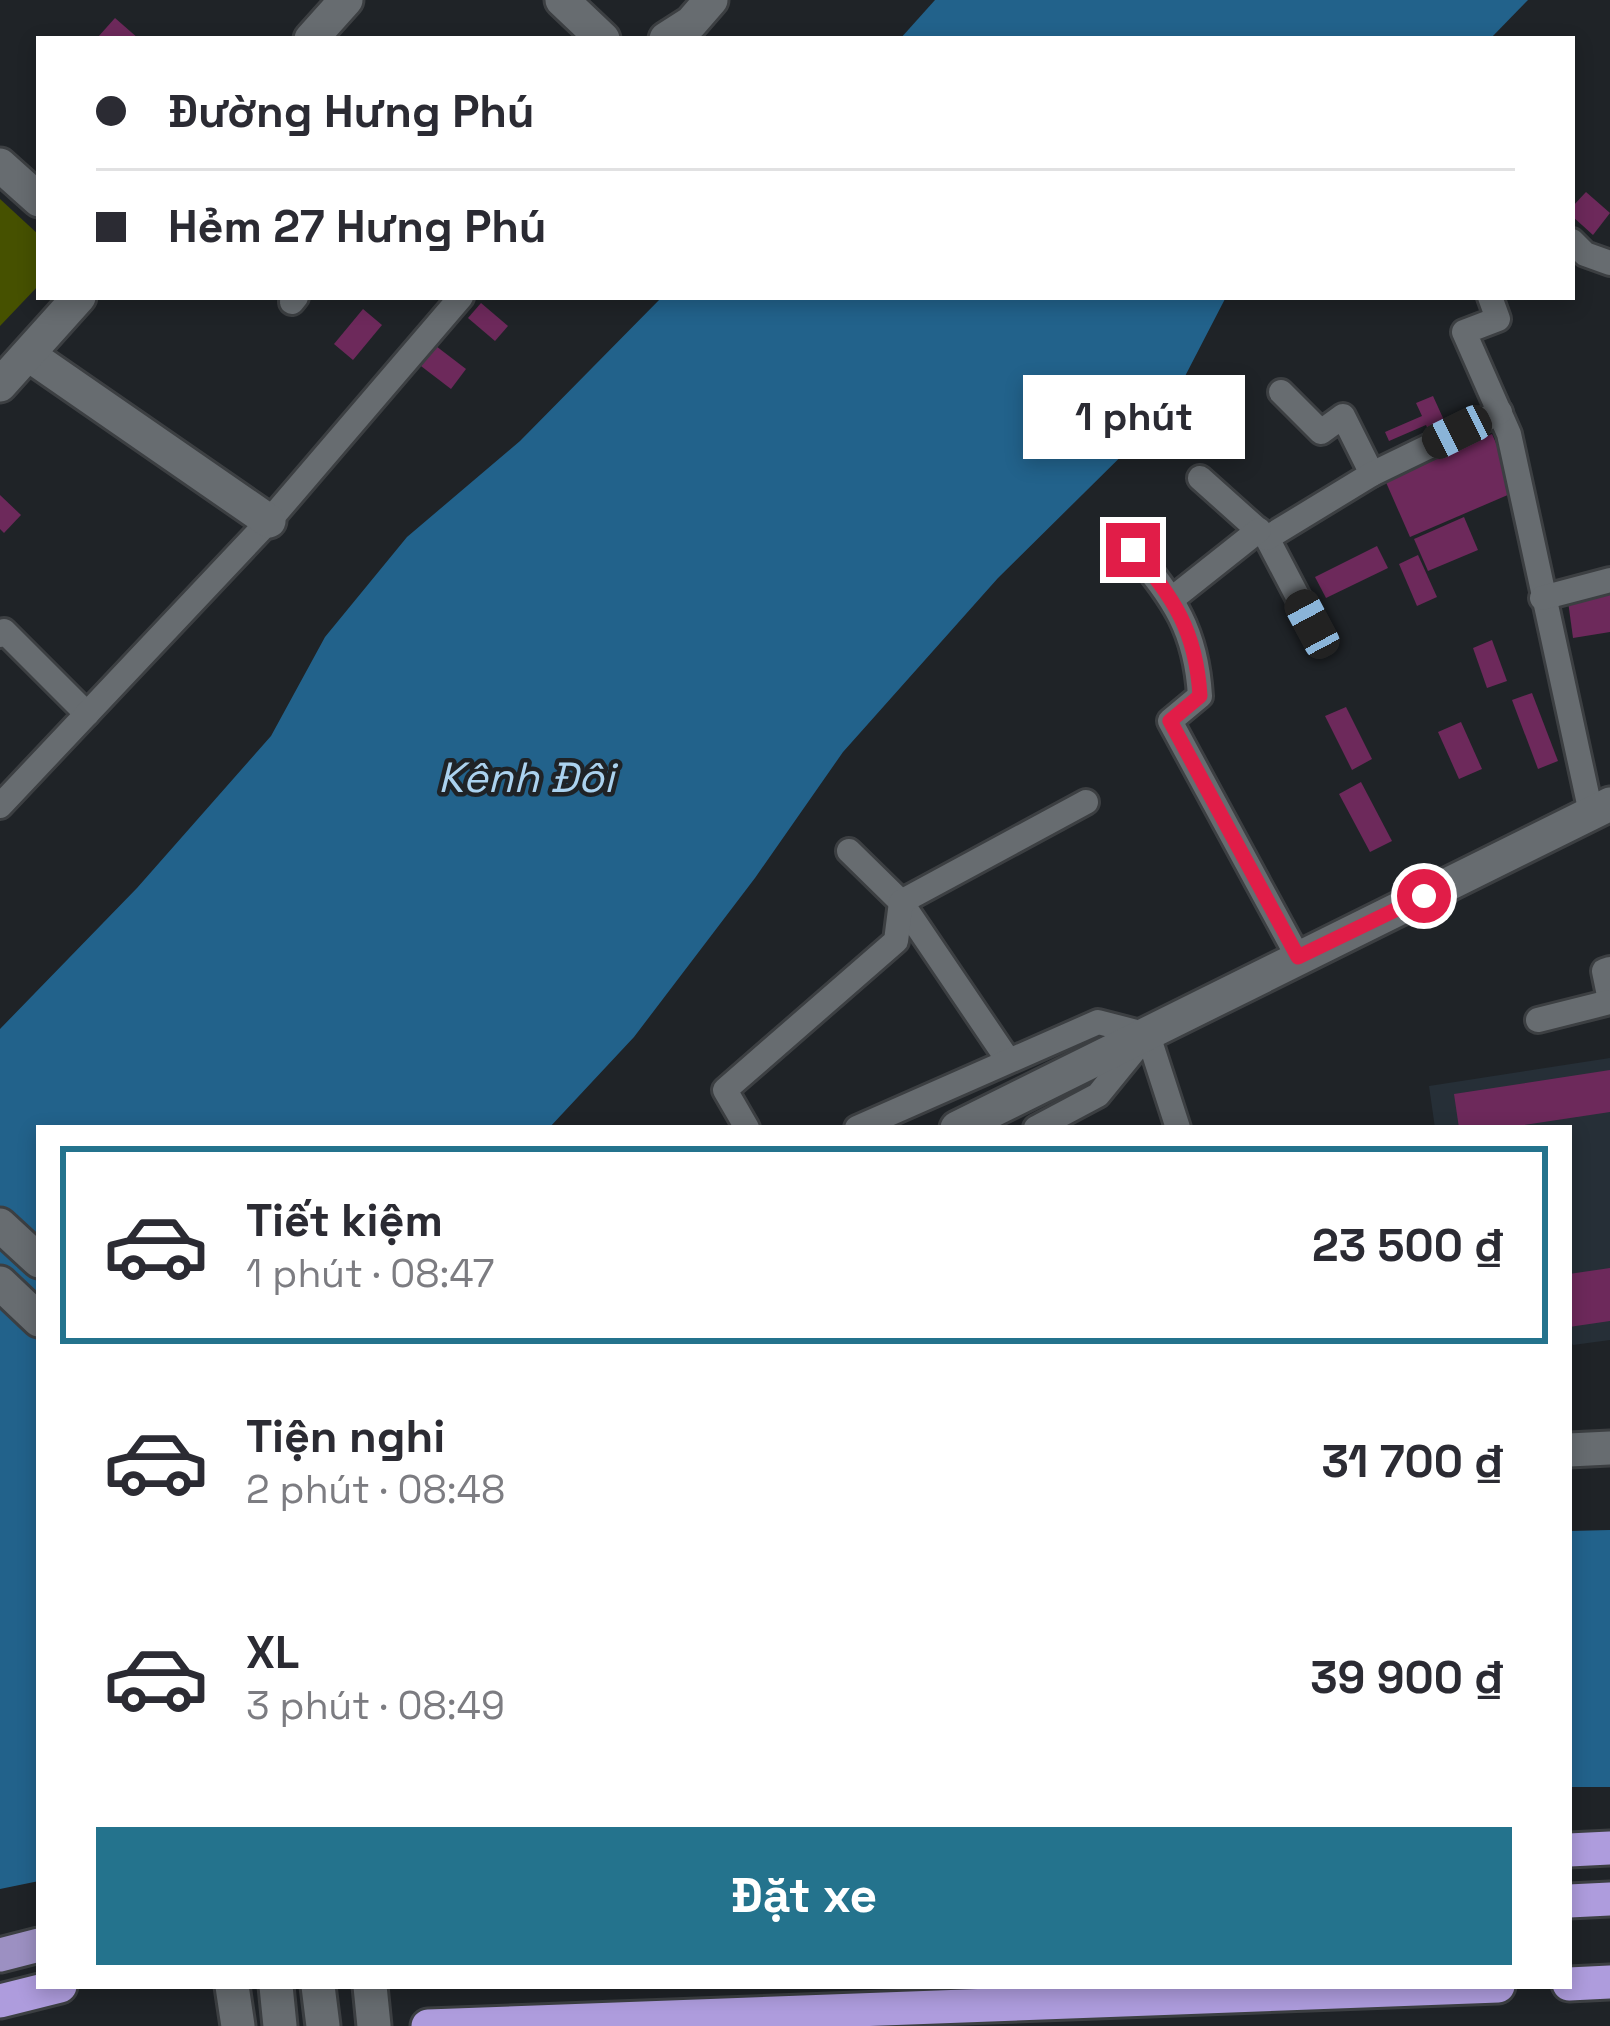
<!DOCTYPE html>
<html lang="vi">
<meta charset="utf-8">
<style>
:root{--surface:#fff;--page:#f7f7f7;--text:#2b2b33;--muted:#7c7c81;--line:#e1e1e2;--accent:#24738d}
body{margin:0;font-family:"Space Grotesk",sans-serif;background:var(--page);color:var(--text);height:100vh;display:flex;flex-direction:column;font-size:45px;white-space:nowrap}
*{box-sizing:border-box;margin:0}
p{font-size:39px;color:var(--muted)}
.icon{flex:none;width:66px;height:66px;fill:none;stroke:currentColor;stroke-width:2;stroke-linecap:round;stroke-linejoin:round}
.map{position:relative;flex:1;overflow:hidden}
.side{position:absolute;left:36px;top:1125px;width:1536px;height:864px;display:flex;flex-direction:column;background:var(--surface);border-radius:0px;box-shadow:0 6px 18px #0003}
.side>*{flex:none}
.banner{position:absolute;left:36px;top:36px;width:1539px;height:264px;border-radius:0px;box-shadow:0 6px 18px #0003;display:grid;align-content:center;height:264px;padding:0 60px;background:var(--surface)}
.end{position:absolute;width:54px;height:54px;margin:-27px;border:15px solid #e11d48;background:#fff;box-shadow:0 0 0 6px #fff}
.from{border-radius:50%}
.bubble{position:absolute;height:84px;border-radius:0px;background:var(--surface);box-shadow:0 6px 18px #0003;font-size:39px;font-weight:700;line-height:84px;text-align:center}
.car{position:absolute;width:36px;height:72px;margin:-36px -18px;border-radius:15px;box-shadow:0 0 9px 3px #0007;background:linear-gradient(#222 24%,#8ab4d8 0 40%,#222 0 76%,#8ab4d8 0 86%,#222 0)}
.banner b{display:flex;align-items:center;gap:42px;height:114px;font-size:45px}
.banner b+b{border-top:3px solid var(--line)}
.banner i{width:30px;height:30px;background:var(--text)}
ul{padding:21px 0 0;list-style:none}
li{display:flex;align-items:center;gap:36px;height:198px;margin:0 24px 18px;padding:0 36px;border:6px solid transparent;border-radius:0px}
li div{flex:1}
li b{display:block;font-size:45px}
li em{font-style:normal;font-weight:700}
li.on{border-color:var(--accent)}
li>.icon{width:108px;height:108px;stroke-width:1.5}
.cta{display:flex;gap:24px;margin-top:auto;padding:24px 60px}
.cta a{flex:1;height:138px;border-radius:0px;background:var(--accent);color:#fff;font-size:48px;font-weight:700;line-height:138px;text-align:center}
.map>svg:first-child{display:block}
.built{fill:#262f37}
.green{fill:#465100}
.water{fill:#22628b}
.building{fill:#6d295b}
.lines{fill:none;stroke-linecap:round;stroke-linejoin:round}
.service-casing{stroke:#3c3f42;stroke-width:30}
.minor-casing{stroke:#3c3f42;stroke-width:39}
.secondary-casing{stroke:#3c3f42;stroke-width:39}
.primary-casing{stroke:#3c3f42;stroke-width:39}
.trunk-casing{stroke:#3c3f42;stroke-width:39}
.service{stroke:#676c70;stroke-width:24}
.minor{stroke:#676c70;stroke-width:33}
.secondary{stroke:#676c70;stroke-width:33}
.primary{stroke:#9c90c2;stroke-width:33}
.trunk{stroke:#ae9cdd;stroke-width:33}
.route{stroke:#e11d48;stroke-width:15}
.labels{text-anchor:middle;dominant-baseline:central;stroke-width:9;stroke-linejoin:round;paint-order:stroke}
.water-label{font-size:42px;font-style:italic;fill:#abd2ef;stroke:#1f2327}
</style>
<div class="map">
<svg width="1610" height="2026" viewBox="0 0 1610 2026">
<rect width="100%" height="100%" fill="#1f2327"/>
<polygon class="built" points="1610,1058 1610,1340 1573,1345 1569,1340 1569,1128 1435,1128 1429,1086"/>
<polygon class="green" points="0,199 39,235 39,285 0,326"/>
<g class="water">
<polygon points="935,0 1528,0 1490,39 900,39"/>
<polygon points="662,297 1226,297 1167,411 998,578 843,752 755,878 634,1037 549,1128 39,1128 39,1881 0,1889 0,1029 137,888 271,736 325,637 407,537 520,441"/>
<polygon points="1610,1530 1610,1787 1569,1787 1569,1531"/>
</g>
<g class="building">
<polygon points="115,18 139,39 98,37"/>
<polygon points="1586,192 1610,213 1593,235 1572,216 1572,207"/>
<polygon points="481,303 508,326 495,341 468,318"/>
<polygon points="363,309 382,325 353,360 334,344"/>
<polygon points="432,343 466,369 451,389 417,363"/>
<polygon points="1433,396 1448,429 1431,436 1426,425 1389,441 1385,432 1422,416 1416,403"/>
<polygon points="1492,434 1517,491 1410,537 1385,480"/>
<polygon points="0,495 21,515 4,533 0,529"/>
<polygon points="1464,517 1478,550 1428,571 1414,539"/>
<polygon points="1377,546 1388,568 1326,598 1315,577"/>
<polygon points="1418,555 1437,597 1417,606 1399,564"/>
<polygon points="1610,594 1610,632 1573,638 1568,601"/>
<polygon points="1492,640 1507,681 1487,688 1473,648"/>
<polygon points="1532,693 1558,761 1538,769 1512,700"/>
<polygon points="1346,707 1372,759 1352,770 1325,716"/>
<polygon points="1461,722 1482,769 1459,779 1438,732"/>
<polygon points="1361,782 1392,841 1370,852 1339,794"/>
<polygon points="1610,1070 1610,1112 1504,1128 1459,1128 1454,1094"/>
<polygon points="1610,1268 1610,1321 1569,1327 1569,1274"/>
</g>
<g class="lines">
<g class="service-casing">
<g id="service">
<polyline points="1572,241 1585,254 1610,263"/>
<polyline points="1490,297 1498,319 1464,332 1509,434 1591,813"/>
<polyline points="292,302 296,297"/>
<polyline points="1281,392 1321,432 1343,416 1372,474"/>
<polyline points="1200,478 1267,538 1312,624"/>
<polyline points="1267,538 1372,474 1500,412"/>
<path d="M1133,550c41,49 63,80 67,146l-30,25 128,236"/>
<polyline points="1542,598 1610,580"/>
<polyline points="1172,599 1259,530"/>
<polyline points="0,635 4,631 87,714"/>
<polyline points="0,806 269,521 461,297"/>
<polyline points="849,851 901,902 1008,1060"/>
<polyline points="1610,969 1604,971 1610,1000"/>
<polyline points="1538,1020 1610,1002"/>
<polyline points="1148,1035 1178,1128"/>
<polyline points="747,1128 725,1090 896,941 901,902 1086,802"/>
<polyline points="857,1128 1098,1022 1148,1035"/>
<polyline points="1036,1128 1098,1095 1142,1041"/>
</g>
</g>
<g class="minor-casing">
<g id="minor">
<polyline points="562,0 603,39"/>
<polyline points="666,39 691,23 711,0"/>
<polyline points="29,355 269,521"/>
<polyline points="1569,1450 1610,1448"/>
</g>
</g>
<g class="secondary-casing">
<g id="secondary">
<polyline points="311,39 346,0"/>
<polyline points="0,165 39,200"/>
<polyline points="0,385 79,297"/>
<polyline points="957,1128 1610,804"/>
<polyline points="0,1225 39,1261"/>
<polyline points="0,1283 39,1320"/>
<polyline points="232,1986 238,2026"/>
<polyline points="276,1986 280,2026"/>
<polyline points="318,1986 323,2026"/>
<polyline points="370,1986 374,2026"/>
</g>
</g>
<g class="primary-casing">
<polyline id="primary" points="0,1955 39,1945"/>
</g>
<g class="trunk-casing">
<g id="trunk">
<polyline points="1569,1850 1610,1848"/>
<polyline points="1569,1901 1610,1899"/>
<polyline points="1569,1984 1610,1982"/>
<polyline points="0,2001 60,1986"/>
<polyline points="428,2026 1498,1986"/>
</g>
</g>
<use href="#service" class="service"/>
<use href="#minor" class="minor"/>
<use href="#secondary" class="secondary"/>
<use href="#primary" class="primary"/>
<use href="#trunk" class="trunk"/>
</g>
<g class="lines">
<path class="route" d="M1133,550c41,49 63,80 67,146l-30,25 128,236 126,-61"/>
</g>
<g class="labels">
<g class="water-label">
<text x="526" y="777">Kênh Đôi</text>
</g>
</g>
</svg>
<i class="end from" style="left:1424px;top:896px"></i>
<i class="end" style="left:1133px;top:550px"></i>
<div class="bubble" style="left:1023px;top:375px;width:222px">1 phút</div>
<i class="car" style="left:1457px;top:432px;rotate:244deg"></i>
<i class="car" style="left:1312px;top:624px;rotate:332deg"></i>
<div class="banner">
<b><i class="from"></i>Đường Hưng Phú</b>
<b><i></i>Hẻm 27 Hưng Phú</b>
</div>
<section class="side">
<ul>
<li class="on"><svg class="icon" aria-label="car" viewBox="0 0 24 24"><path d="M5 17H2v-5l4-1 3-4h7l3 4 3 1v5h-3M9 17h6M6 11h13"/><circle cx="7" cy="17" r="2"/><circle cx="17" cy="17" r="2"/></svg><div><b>Tiết kiệm</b><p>1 phút · 08:47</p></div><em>23 500 ₫</em></li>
<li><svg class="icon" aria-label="car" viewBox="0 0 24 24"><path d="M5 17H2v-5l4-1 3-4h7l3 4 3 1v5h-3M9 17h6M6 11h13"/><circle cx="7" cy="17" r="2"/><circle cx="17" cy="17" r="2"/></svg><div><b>Tiện nghi</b><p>2 phút · 08:48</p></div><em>31 700 ₫</em></li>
<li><svg class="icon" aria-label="car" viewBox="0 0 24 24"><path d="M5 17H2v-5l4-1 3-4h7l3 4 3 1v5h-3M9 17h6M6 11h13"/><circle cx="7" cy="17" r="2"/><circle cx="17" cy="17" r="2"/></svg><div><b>XL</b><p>3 phút · 08:49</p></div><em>39 900 ₫</em></li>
</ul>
<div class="cta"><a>Đặt xe</a></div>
</section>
</div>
